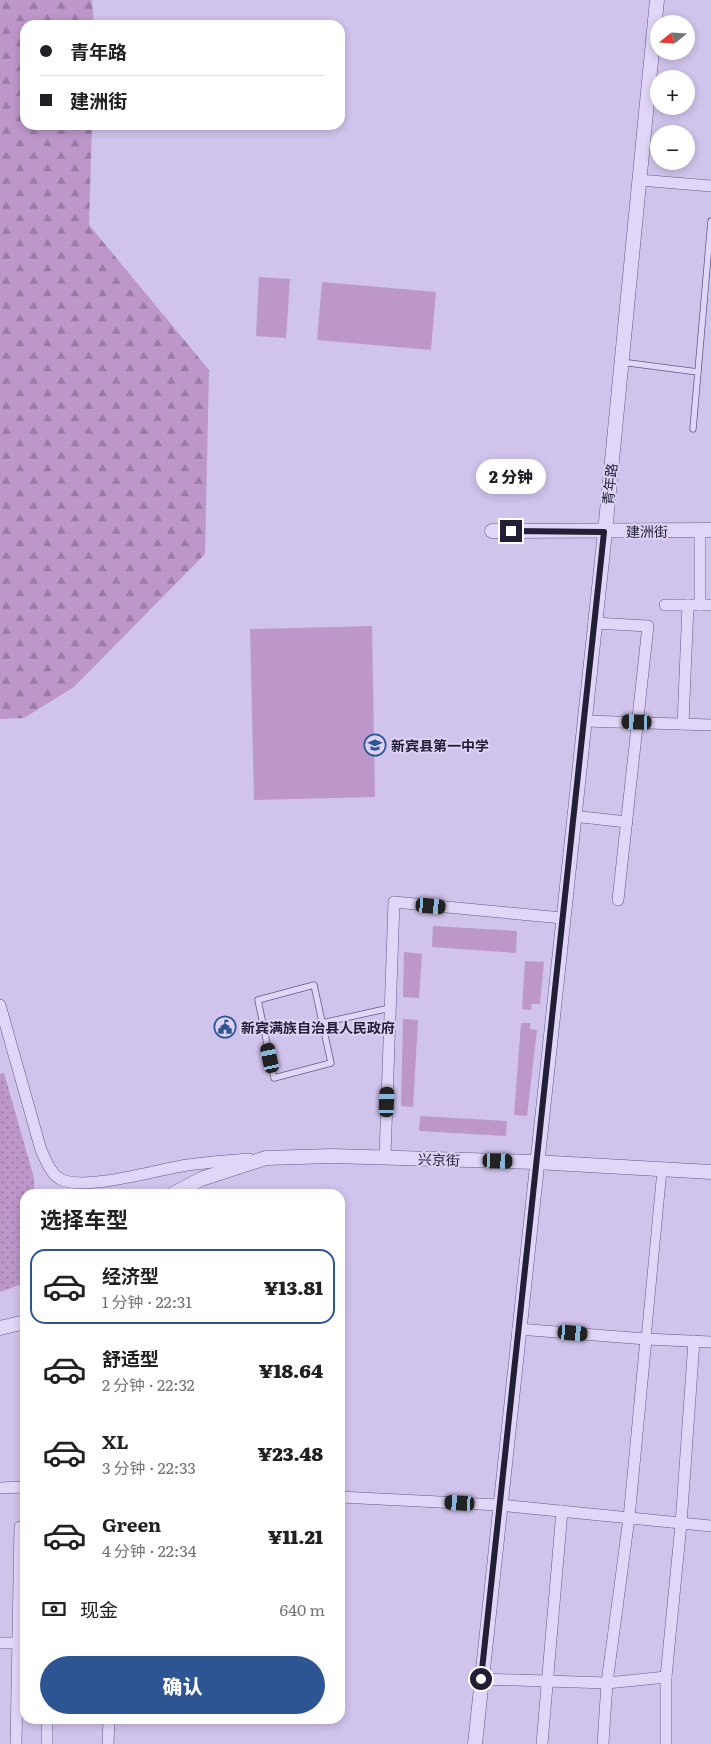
<!DOCTYPE html>
<html lang="zh">
<meta charset="utf-8">
<style>
:root{--surface:#fff;--page:#f2f2f2;--text:#202124;--muted:#757577;--line:#e0e0e0;--accent:#2d5493}
body{margin:0;font-family:Literata,"Noto Sans SC",serif;background:var(--page);color:var(--text);height:100vh;display:flex;flex-direction:column;font-size:19px;white-space:nowrap}
*{box-sizing:border-box;margin:0}
p{font-size:16px;color:var(--muted)}
.icon{flex:none;width:28px;height:28px;fill:none;stroke:currentColor;stroke-width:2;stroke-linecap:round;stroke-linejoin:round}
.map{position:relative;flex:1;overflow:hidden}
.side{position:absolute;left:20px;top:1189px;width:325px;height:535px;display:flex;flex-direction:column;background:var(--surface);border-radius:15px;box-shadow:0 2px 8px #0003}
.side>*{flex:none}
.top-card{position:absolute;left:20px;top:20px;width:325px;height:110px;border-radius:15px;box-shadow:0 2px 8px #0003;display:grid;align-content:center;height:110px;padding:0 20px;background:var(--surface)}
.needle{width:32px;rotate:252deg}
.controls{position:absolute;left:650px;top:15px;display:grid;gap:10px}
.controls a{display:grid;place-items:center;width:45px;height:45px;border-radius:50%;background:var(--surface);box-shadow:0 2px 8px #0003;font-size:25px}
.end{position:absolute;width:22px;height:22px;margin:-11px;border:6px solid #211e36;background:#fff;box-shadow:0 0 0 2px #fff}
.from{border-radius:50%}
.bubble{position:absolute;height:35px;border-radius:18px;background:var(--surface);box-shadow:0 2px 8px #0003;font-size:16px;font-weight:800;line-height:35px;text-align:center}
.car{position:absolute;width:15px;height:30px;margin:-15px -8px;border-radius:6px;box-shadow:0 0 4px 1px #0007;background:linear-gradient(#222 24%,#8ab4d8 0 40%,#222 0 76%,#8ab4d8 0 86%,#222 0)}
.top-card b{display:flex;align-items:center;gap:18px;height:48px;font-size:19px}
.top-card b+b{border-top:1px solid var(--line)}
.top-card i{width:12px;height:12px;background:var(--text)}
ul{padding:0;list-style:none}
li{display:flex;align-items:center;gap:15px;height:75px;margin:0 10px 8px;padding:0 10px;border:2px solid transparent;border-radius:15px}
li div{flex:1}
li b{display:block;font-size:19px}
li em{font-style:normal;font-weight:800}
li.selected{border-color:var(--accent)}
li>.icon{width:45px;height:45px;stroke-width:1.5}
h2{padding:0 20px;font-size:22px;line-height:60px}
.pay{display:flex;align-items:center;gap:12px;height:55px;padding:0 20px;font-size:19px}
.pay p{margin-inline-start:auto}
.cta{display:flex;gap:10px;margin-top:auto;padding:10px 20px}
.cta a{flex:1;height:58px;border-radius:30px;background:var(--accent);color:#fff;font-size:20px;font-weight:800;line-height:58px;text-align:center}
.map>svg:first-child{display:block}
.green{fill:#bd97ca}
.forest{fill:url(#forest-firs)}
.park{fill:url(#park-dots)}
.lines{fill:none;stroke-linecap:round;stroke-linejoin:round}
.service-casing{stroke:#615b86;stroke-width:7}
.pedestrian-casing{stroke:#615b86;stroke-width:10}
.minor-casing{stroke:#615b86;stroke-width:12}
.tertiary-casing{stroke:#615b86;stroke-width:15}
.service{stroke:#e1d6f7;stroke-width:5.5}
.pedestrian{stroke:#e1d6f7;stroke-width:9}
.minor{stroke:#e1d6f7;stroke-width:11}
.tertiary{stroke:#e1d6f7;stroke-width:14}
.route{stroke:#211e36;stroke-width:6}
.labels{text-anchor:middle;dominant-baseline:central;stroke-width:4;stroke-linejoin:round;paint-order:stroke}
.street-label{font-size:14px;fill:#211e36;stroke:#ddd2f4}
.poi-label{font-size:14px;font-weight:bold;fill:#211e36;stroke:#ddd2f4;text-anchor:start}
</style>
<div class="map">
<svg width="711" height="1744" viewBox="0 0 711 1744">
<defs>
<pattern id="forest-firs" width="22" height="20" patternUnits="userSpaceOnUse" patternTransform="scale(1.25)"><rect width="22" height="20" fill="#bd97ca"/><path d="M5 1l3.5 6h-7zM16 11l3.5 6h-7z" fill="#997ba5"/></pattern>
<pattern id="park-dots" width="8" height="8" patternUnits="userSpaceOnUse" patternTransform="scale(1.25)"><rect width="8" height="8" fill="#bd97ca"/><path d="M2 2h.1M6 6h.1" fill="none" stroke="#997ba5" stroke-width="1.8" stroke-linecap="round"/></pattern>
</defs>
<rect width="100%" height="100%" fill="#d0c3ec"/>
<g class="green">
<polygon points="259,277 290,279 286,338 256,336"/>
<polygon points="322,282 436,292 431,350 317,340"/>
<polygon points="372,626 375,797 254,800 250,629"/>
<polygon points="433,926 517,931 516,953 432,947"/>
<polygon points="404,952 422,954 419,998 403,997"/>
<polygon points="525,961 544,962 540,1004 532,1004 531,1010 522,1009"/>
<polygon points="403,1019 418,1020 413,1107 401,1106"/>
<polygon points="521,1023 530,1023 530,1029 537,1030 527,1116 514,1115"/>
<polygon points="420,1116 507,1121 506,1136 419,1131"/>
</g>
<polygon class="forest" points="0,0 92,0 94,25 25,25 25,125 92,125 89,225 209,370 205,554 74,687 24,718 0,719"/>
<polygon class="park" points="4,1073 34,1178 34,1194 25,1194 25,1283 0,1292 0,1074"/>
<g class="lines">
<g class="service-casing">
<g id="service">
<polyline points="621,362 698,372"/>
<polyline points="693,429 711,221"/>
<polygon points="314,985 331,1063 274,1078 258,1000"/>
<polyline points="322,1023 390,1008"/>
</g>
</g>
<g class="pedestrian-casing">
<polyline id="pedestrian" points="646,1339 662,1170"/>
</g>
<g class="minor-casing">
<g id="minor">
<polyline points="639,180 711,186"/>
<polyline points="665,605 711,605"/>
<polyline points="700,605 700,530"/>
<polyline points="594,623 648,626 618,900"/>
<polyline points="584,721 711,725"/>
<polyline points="683,724 688,605"/>
<polyline points="573,816 627,822"/>
<path d="M0,1005l41,145c5,10 9,23 19,29 25,13 98,-10 128,-14 20,-3 41,-4 61,-6"/>
<polyline points="385,1157 394,902 562,918"/>
<polyline points="518,1329 646,1339 711,1342"/>
<polyline points="0,1488 25,1487"/>
<polyline points="340,1497 499,1505 711,1526"/>
<polyline points="0,1643 23,1643"/>
<polyline points="481,1679 607,1683 666,1677"/>
<polyline points="16,1744 20,1527 25,1527"/>
<polyline points="47,1744 47,1719"/>
<polyline points="108,1744 109,1719"/>
<polyline points="542,1744 562,1511"/>
<polyline points="603,1744 607,1683 629,1518 646,1339"/>
<polyline points="666,1744 666,1677 681,1524 694,1341"/>
</g>
</g>
<g class="tertiary-casing">
<g id="tertiary">
<polyline points="492,531 711,530"/>
<polyline points="173,1194 201,1179 266,1158 332,1156 535,1162 711,1172"/>
<polyline points="0,1328 25,1322"/>
<polyline points="475,1744 605,532 657,0"/>
</g>
</g>
<use href="#service" class="service"/>
<use href="#pedestrian" class="pedestrian"/>
<use href="#minor" class="minor"/>
<use href="#tertiary" class="tertiary"/>
</g>
<g class="lines">
<polyline class="route" points="481,1679 604,532 511,531"/>
</g>
<defs>
<g id="school-ring" transform="scale(1.125)"><circle r="9.5" fill="#ddd2f4" stroke="#2d5493" stroke-width="1.5"/><path d="M0-5L7-2L0 1L-7-2ZM-4 1L0 2.5L4 1V4Q0 6-4 4Z" fill="#2d5493"/></g>
<g id="civic-ring" transform="scale(1.125)"><circle r="9.5" fill="#ddd2f4" stroke="#2d5493" stroke-width="1.5"/><path d="M-.6-6.5H3V-4.5H.6V-3L4-1V1h2V6H-6V1h2V-1L-.6-3ZM-1.2 2.5V6h2.4V2.5Z" fill="#2d5493"/></g>
</defs>
<g fill-rule="evenodd">
<use href="#school-ring" x="375" y="745"/>
<use href="#civic-ring" x="225" y="1027"/>
</g>
<g class="labels">
<g class="street-label">
<text transform="translate(609 484) rotate(-84)">青年路</text>
<text transform="translate(647 531) rotate(-1)">建洲街</text>
<text transform="translate(439 1159) rotate(2)">兴京街</text>
</g>
<g class="poi-label">
<text x="391" y="745">新宾县第一中学</text>
<text x="241" y="1027">新宾满族自治县人民政府</text>
</g>
</g>
</svg>
<div class="controls">
<a><svg class="needle" viewBox="-14 -14 28 28"><path d="M0-13l5 13h-10z" fill="#e53935"/><path d="M0 13l5-13h-10z" fill="#757577"/></svg></a>
<a>+</a>
<a>−</a>
</div>
<i class="end from" style="left:481px;top:1679px"></i>
<i class="end" style="left:511px;top:531px"></i>
<div class="bubble" style="left:476px;top:459px;width:70px">2 分钟</div>
<i class="car" style="left:637px;top:722px;rotate:272deg"></i>
<i class="car" style="left:431px;top:906px;rotate:95deg"></i>
<i class="car" style="left:270px;top:1058px;rotate:348deg"></i>
<i class="car" style="left:387px;top:1102px;rotate:2deg"></i>
<i class="car" style="left:498px;top:1161px;rotate:92deg"></i>
<i class="car" style="left:573px;top:1333px;rotate:95deg"></i>
<i class="car" style="left:460px;top:1503px;rotate:273deg"></i>
<div class="top-card">
<b><i class="from"></i>青年路</b>
<b><i></i>建洲街</b>
</div>
<section class="side">
<h2>选择车型</h2>
<ul>
<li class="selected"><svg class="icon" aria-label="car" viewBox="0 0 24 24"><path d="M5 17H2v-5l4-1 3-4h7l3 4 3 1v5h-3M9 17h6M6 11h13"/><circle cx="7" cy="17" r="2"/><circle cx="17" cy="17" r="2"/></svg><div><b>经济型</b><p>1 分钟 · 22:31</p></div><em>¥13.81</em></li>
<li><svg class="icon" aria-label="car" viewBox="0 0 24 24"><path d="M5 17H2v-5l4-1 3-4h7l3 4 3 1v5h-3M9 17h6M6 11h13"/><circle cx="7" cy="17" r="2"/><circle cx="17" cy="17" r="2"/></svg><div><b>舒适型</b><p>2 分钟 · 22:32</p></div><em>¥18.64</em></li>
<li><svg class="icon" aria-label="car" viewBox="0 0 24 24"><path d="M5 17H2v-5l4-1 3-4h7l3 4 3 1v5h-3M9 17h6M6 11h13"/><circle cx="7" cy="17" r="2"/><circle cx="17" cy="17" r="2"/></svg><div><b>XL</b><p>3 分钟 · 22:33</p></div><em>¥23.48</em></li>
<li><svg class="icon" aria-label="car" viewBox="0 0 24 24"><path d="M5 17H2v-5l4-1 3-4h7l3 4 3 1v5h-3M9 17h6M6 11h13"/><circle cx="7" cy="17" r="2"/><circle cx="17" cy="17" r="2"/></svg><div><b>Green</b><p>4 分钟 · 22:34</p></div><em>¥11.21</em></li>
</ul>
<div class="pay"><svg class="icon" aria-label="cash" viewBox="0 0 24 24"><path d="M3 7h18v10H3z"/><circle cx="12" cy="12" r="2"/></svg>现金<p>640 m</p></div>
<div class="cta"><a>确认</a></div>
</section>
</div>
